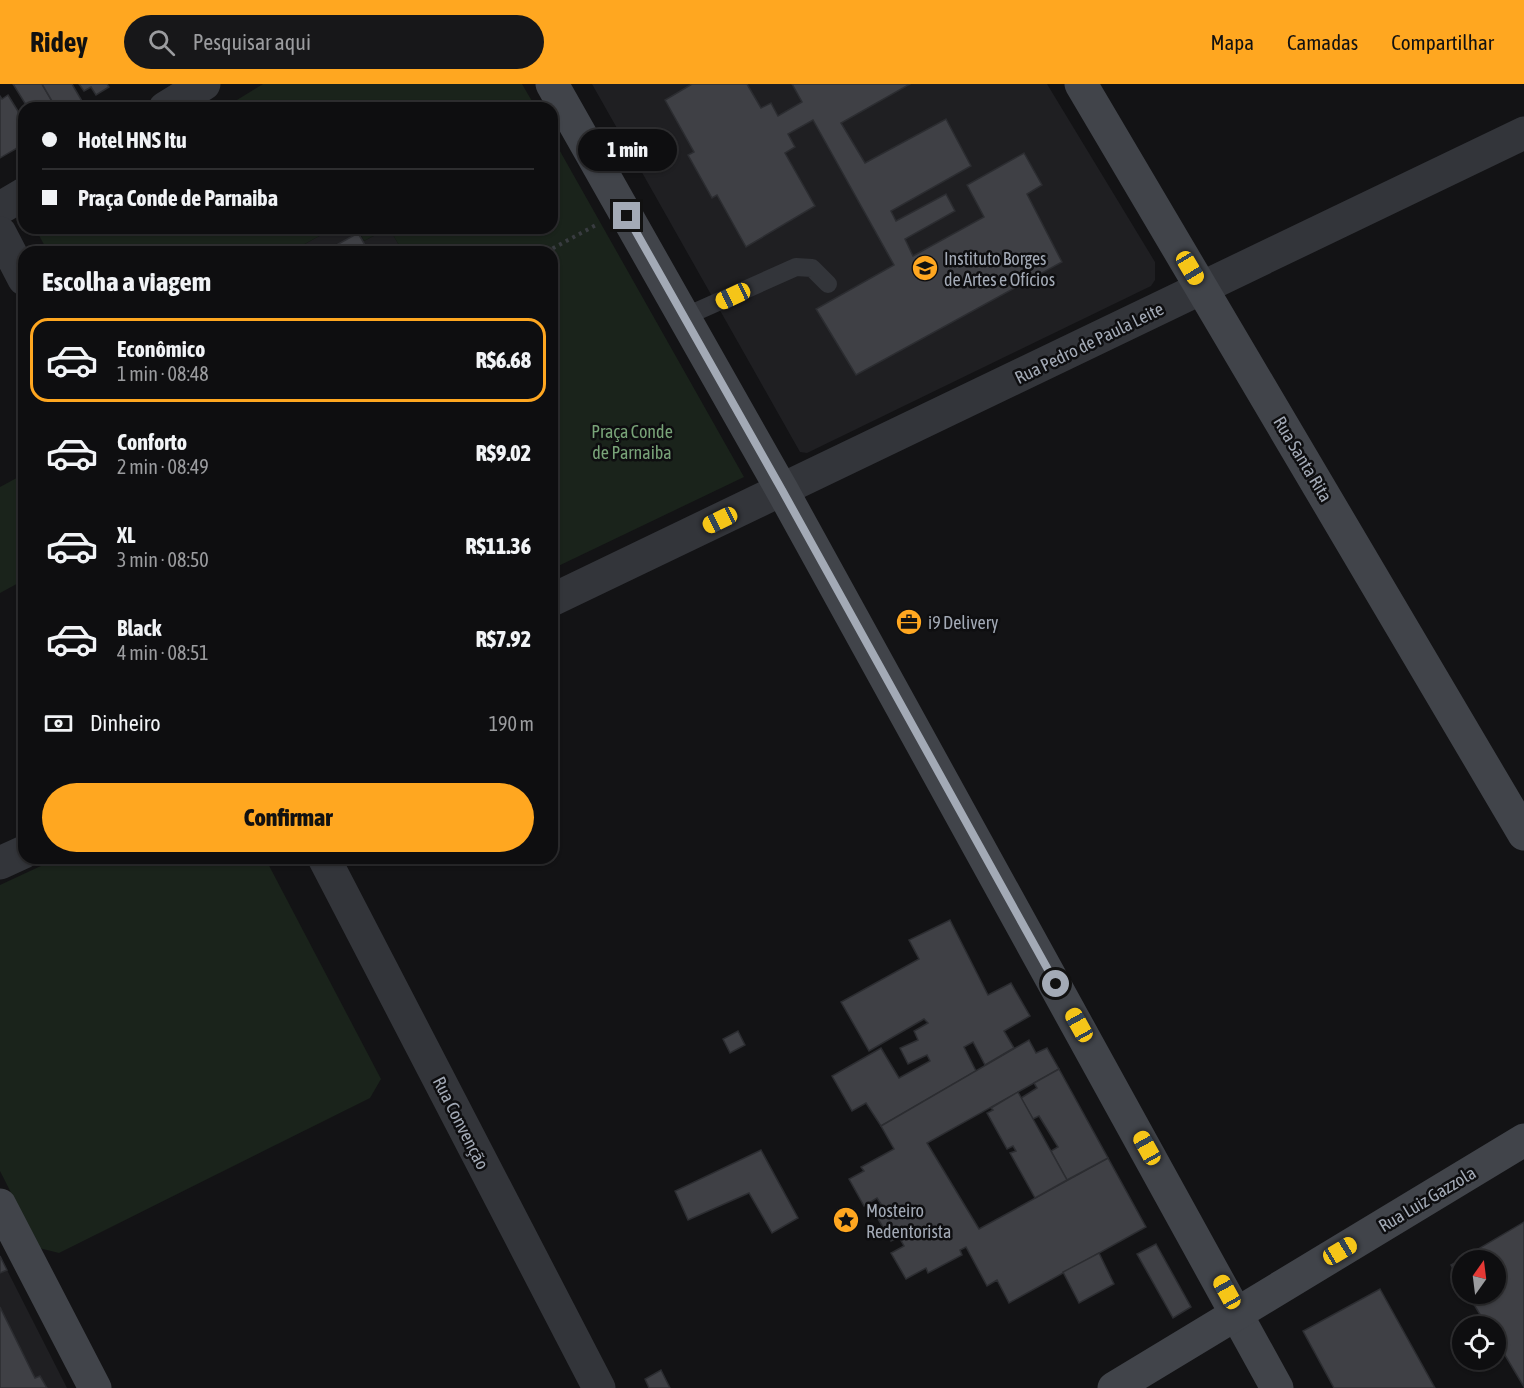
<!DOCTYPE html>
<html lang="pt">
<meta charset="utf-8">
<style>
:root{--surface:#0e0e10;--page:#171719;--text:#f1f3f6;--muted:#9b9c9f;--line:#2e2e30;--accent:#ffa720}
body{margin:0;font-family:"Asap Condensed",sans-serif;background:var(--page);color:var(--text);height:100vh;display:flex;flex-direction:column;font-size:22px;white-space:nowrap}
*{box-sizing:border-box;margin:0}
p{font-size:20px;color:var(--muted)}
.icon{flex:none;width:33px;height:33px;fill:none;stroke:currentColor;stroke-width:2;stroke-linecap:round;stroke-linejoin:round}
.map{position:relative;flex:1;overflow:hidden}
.sheet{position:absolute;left:18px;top:162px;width:540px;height:618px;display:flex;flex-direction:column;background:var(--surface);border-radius:18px;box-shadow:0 2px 4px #0004,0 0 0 2px var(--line)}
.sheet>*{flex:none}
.guide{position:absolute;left:18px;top:18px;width:540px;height:132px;border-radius:18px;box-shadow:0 2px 4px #0004,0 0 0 2px var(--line);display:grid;align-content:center;height:132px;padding:0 24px;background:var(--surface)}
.needle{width:39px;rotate:14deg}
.tools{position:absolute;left:1452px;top:1166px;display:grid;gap:12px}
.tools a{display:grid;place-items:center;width:54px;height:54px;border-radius:50%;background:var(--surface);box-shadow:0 2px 4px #0004,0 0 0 2px var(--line);font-size:30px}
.end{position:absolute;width:27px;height:27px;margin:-14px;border:8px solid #a3aab6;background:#111;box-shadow:0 0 0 3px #111}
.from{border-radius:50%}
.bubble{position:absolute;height:42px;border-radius:21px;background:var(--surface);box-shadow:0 2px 4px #0004,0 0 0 2px var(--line);font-size:20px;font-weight:800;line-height:42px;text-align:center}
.car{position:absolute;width:18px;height:36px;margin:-18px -9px;border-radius:8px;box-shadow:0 0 4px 2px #0007;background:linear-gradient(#f5c518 24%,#345 0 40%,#f5c518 0 76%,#345 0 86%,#f5c518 0)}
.guide b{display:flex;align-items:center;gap:21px;height:57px;font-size:22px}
.guide b+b{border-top:2px solid var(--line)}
.guide i{width:15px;height:15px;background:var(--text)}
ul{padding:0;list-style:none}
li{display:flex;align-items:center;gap:18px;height:84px;margin:0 12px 9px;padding:0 12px;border:3px solid transparent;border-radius:18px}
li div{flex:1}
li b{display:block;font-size:22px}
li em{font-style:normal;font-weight:800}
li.selected{border-color:var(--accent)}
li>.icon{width:54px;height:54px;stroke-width:1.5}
h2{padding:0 24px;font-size:27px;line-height:72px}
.pay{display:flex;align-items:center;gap:15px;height:66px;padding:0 24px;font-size:22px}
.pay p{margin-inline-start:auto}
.action{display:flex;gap:12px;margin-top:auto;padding:12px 24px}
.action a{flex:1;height:69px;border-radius:36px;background:var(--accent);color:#111;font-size:24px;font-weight:800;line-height:69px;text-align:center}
header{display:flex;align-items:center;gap:36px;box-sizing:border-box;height:84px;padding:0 30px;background:var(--accent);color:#111}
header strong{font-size:28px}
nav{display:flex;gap:33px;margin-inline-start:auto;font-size:21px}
.search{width:420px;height:54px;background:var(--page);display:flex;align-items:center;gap:15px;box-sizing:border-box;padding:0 21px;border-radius:33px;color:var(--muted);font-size:22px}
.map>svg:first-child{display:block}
.built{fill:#1f1f22}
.green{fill:#1a231b}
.building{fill:#3f4045;stroke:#2c2d31;stroke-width:1.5}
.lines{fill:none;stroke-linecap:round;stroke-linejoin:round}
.path{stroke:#393c41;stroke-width:4;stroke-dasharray:3 4.5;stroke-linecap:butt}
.lane{stroke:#33353a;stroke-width:18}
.street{stroke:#33353a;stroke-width:33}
.secondary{stroke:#41444a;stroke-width:33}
.route{stroke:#a3aab6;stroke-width:8}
.labels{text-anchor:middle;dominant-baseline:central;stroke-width:5;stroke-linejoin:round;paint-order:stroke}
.poi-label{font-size:18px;fill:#a3aab6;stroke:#0e0e10;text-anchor:start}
.street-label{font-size:18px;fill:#a3aab6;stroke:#0e0e10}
.park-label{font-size:18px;fill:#78a378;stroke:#0e0e10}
</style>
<header>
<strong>Ridey</strong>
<div class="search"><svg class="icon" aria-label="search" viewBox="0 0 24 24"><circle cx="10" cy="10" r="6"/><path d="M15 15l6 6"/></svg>Pesquisar aqui</div>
<nav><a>Mapa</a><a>Camadas</a><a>Compartilhar</a></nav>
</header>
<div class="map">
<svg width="1524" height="1304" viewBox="0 0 1524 1304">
<rect width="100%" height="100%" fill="#131315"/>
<g class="built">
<polygon points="592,0 1047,0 1155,178 1155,196 1151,202 807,369 800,368"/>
<polygon points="334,144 357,144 364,157 389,144 403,168 290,168"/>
<polygon points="0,1172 7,1186 67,1304 0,1304"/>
</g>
<g class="green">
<polygon points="263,0 522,0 536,24 224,24"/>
<polygon points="552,53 744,393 552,485 552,168 403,168 389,144 552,144"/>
<polygon points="35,144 334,144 290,168 48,168"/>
<polygon points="357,144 388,144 364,157"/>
<polygon points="24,390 24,496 0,509 0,403"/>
<polygon points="58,774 265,774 381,995 370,1014 59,1169 39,1164 0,1087 0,801"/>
</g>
<g class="building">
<polygon points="13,0 42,0 56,24 28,24"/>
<polygon points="42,0 72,0 86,24 56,24"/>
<polygon points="79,0 107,0 109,3 96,11 91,3 84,7"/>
<polygon points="692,0 747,0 761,24 771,19 778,32 802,18 792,0 910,0 841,39 865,79 946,35 971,82 891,127 896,137 946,110 955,127 905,155 913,172 984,133 967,101 1024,69 1042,101 1027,110 1062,178 856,291 816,225 894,181 813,36 788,50 795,63 785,69 815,122 746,163 717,111 712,114 688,71 694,68 665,16"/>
<polygon points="8,11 24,37 24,60 0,74 0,12 2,15"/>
<polygon points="358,149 369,168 324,168"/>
<polygon points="950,836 988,911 1011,899 1030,932 1004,947 1014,964 985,981 973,958 964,963 976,987 881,1042 866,1019 852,1027 832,992 881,964 899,994 930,977 927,971 908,980 900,964 918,956 914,947 928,939 924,935 869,967 841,918 919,875 909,856"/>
<polygon points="738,947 745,961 730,969 723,955"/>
<polygon points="1029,956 1036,969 1047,964 1059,985 927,1059 979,1145 1108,1074 1146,1143 1009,1219 997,1196 987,1202 966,1163 960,1166 962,1171 928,1189 926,1184 906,1195 891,1169 904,1162 899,1153 891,1157 874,1128 883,1123 877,1114 864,1122 849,1095 864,1087 861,1083 894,1065 881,1042"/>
<polygon points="1059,985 1108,1074 1067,1096 1051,1067 1058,1063 1039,1032 1033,1035 1021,1014 1037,1004 1034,999"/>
<polygon points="1018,1008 1067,1096 1035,1114 1010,1069 1016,1067 1013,1062 1007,1065 987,1029 993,1026 991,1024"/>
<polygon points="761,1066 798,1134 772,1149 749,1109 688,1136 675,1107"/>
<polygon points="1524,1138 1524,1303 1496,1256 1496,1242 1487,1242 1467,1209 1496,1209 1496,1176 1462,1176 1462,1201 1451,1181"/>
<polygon points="1156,1160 1191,1223 1173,1234 1137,1170"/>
<polygon points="1099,1169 1114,1200 1079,1219 1063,1188"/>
<polygon points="0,1172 7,1186 0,1189"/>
<polygon points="1380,1205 1435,1304 1334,1304 1303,1247"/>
<polygon points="0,1223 35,1294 40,1292 47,1304 0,1304"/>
<polygon points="661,1286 670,1304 649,1304 645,1295"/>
</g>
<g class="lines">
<polyline class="path" points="546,168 596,141"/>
<polyline class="lane" points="684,233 796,183 812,184 828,200"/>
<g class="street">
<polyline points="165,24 204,0"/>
<polyline points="0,124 24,110"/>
<polyline points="0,149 24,195"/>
<polyline points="552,516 1524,49"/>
<polyline points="324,774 599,1304"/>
<polyline points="0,779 24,768"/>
</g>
<g class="secondary">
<polyline points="552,0 782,406 1277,1304"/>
<polyline points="1081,0 1524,750"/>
<polyline points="0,1121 95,1304"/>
<polyline points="1114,1304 1524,1056"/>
</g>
</g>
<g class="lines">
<polyline class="route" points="627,132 782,406 1056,900"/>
</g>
<defs>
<g id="university-disc" transform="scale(1.35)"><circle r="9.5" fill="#ffa720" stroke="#0e0e10"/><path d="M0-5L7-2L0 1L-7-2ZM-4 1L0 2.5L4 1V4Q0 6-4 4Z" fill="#111"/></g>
<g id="office-disc" transform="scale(1.35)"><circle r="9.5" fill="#ffa720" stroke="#0e0e10"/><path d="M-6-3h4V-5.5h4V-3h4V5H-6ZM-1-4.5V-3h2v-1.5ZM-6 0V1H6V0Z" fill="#111"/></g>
<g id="sight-disc" transform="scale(1.35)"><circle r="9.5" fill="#ffa720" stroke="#0e0e10"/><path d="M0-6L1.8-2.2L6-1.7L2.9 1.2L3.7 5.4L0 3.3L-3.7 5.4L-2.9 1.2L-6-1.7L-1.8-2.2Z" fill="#111"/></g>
</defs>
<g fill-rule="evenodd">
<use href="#university-disc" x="925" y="184"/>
<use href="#office-disc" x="909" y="538"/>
<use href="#sight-disc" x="846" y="1136"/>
</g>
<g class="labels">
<g class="poi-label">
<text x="944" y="174">Instituto Borges<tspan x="944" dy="21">de Artes e Ofícios</tspan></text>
<text x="928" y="538">i9 Delivery</text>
<text x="866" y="1126">Mosteiro<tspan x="866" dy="21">Redentorista</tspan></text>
</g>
<g class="street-label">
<text transform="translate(1089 259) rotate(-26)">Rua Pedro de Paula Leite</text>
<text transform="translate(1303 375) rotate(59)">Rua Santa Rita</text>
<text transform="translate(461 1039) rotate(63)">Rua Convenção</text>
<text transform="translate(1427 1115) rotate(-31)">Rua Luiz Gazzola</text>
</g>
<g class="park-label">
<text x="632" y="347">Praça Conde<tspan x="632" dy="21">de Parnaiba</tspan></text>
</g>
</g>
</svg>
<div class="tools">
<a><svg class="needle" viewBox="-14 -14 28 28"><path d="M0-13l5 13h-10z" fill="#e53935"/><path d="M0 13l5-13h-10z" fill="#9b9c9f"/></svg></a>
<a><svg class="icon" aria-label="locate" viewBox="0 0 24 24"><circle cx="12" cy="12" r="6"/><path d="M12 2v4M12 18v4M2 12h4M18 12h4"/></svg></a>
</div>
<i class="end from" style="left:1056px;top:900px"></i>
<i class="end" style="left:627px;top:132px"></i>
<div class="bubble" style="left:578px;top:45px;width:99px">1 min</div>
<i class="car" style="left:1190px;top:184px;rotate:149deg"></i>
<i class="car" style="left:733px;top:212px;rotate:245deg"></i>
<i class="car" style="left:720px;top:436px;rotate:244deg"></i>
<i class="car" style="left:1079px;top:941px;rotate:331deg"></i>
<i class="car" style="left:1147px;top:1064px;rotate:331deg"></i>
<i class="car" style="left:1340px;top:1167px;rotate:59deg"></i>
<i class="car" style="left:1227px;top:1208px;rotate:331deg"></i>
<div class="guide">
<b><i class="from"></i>Hotel HNS Itu</b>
<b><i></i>Praça Conde de Parnaiba</b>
</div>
<section class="sheet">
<h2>Escolha a viagem</h2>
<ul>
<li class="selected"><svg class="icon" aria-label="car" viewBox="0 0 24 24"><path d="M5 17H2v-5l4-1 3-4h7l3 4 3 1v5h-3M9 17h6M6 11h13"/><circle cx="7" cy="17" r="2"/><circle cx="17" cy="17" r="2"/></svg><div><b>Econômico</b><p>1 min · 08:48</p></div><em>R$6.68</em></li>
<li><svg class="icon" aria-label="car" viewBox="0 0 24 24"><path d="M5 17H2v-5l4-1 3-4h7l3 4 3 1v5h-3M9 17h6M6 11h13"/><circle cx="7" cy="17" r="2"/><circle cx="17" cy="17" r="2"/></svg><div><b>Conforto</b><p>2 min · 08:49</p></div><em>R$9.02</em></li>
<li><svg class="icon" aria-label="car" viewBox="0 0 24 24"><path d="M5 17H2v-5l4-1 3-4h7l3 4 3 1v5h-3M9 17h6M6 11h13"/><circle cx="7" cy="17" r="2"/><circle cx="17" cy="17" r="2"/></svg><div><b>XL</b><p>3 min · 08:50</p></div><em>R$11.36</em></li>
<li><svg class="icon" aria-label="car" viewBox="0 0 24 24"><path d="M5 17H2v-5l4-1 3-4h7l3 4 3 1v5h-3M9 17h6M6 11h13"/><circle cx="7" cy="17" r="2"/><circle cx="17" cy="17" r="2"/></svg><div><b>Black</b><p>4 min · 08:51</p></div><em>R$7.92</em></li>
</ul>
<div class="pay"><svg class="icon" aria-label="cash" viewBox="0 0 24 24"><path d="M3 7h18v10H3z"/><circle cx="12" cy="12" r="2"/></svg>Dinheiro<p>190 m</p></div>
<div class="action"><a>Confirmar</a></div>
</section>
</div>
